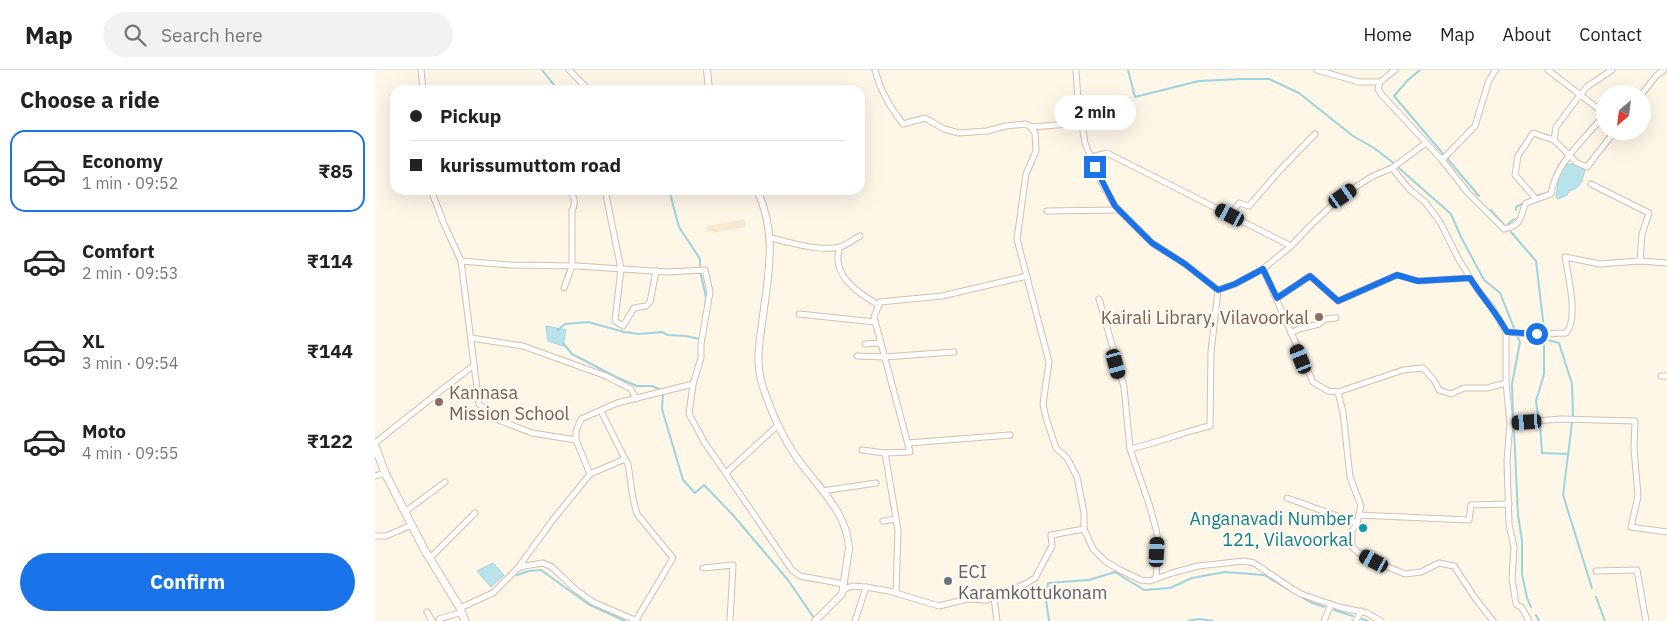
<!DOCTYPE html>
<meta charset="utf-8">
<style>
:root{--surface:#fff;--page:#f2f2f2;--text:#222;--muted:#767676;--line:#e0e0e0;--accent:#1a73e8}
body{margin:0;font-family:"IBM Plex Sans",sans-serif;background:var(--page);color:var(--text);height:100vh;display:flex;flex-direction:column;font-size:19px;white-space:nowrap}
*{box-sizing:border-box;margin:0}
p{font-size:16px;color:var(--muted)}
.icon{flex:none;width:28px;height:28px;fill:none;stroke:currentColor;stroke-width:2;stroke-linecap:round;stroke-linejoin:round}
.map{position:relative;flex:1;overflow:hidden}
.sheet{display:flex;flex-direction:column;background:var(--surface);width:375px}
.sheet>*{flex:none}
.top-card{position:absolute;left:15px;top:15px;width:475px;height:110px;border-radius:15px;box-shadow:0 5px 20px #0002;display:grid;align-content:center;height:110px;padding:0 20px;background:var(--surface)}
.needle{width:32px;rotate:208deg}
.fabs{position:absolute;left:1221px;top:15px;display:grid;gap:10px}
.fabs a{display:grid;place-items:center;width:55px;height:55px;border-radius:50%;background:var(--surface);box-shadow:0 5px 20px #0002;font-size:25px}
.end{position:absolute;width:22px;height:22px;margin:-11px;border:6px solid #1a73e8;background:#fff;box-shadow:0 0 0 2px #fff}
.from{border-radius:50%}
.bubble{position:absolute;height:35px;border-radius:18px;background:var(--surface);box-shadow:0 5px 20px #0002;font-size:16px;font-weight:800;line-height:35px;text-align:center}
.car{position:absolute;width:15px;height:30px;margin:-15px -8px;border-radius:6px;box-shadow:0 0 4px 1px #0007;background:linear-gradient(#222 24%,#8ab4d8 0 40%,#222 0 76%,#8ab4d8 0 86%,#222 0)}
.top-card b{display:flex;align-items:center;gap:18px;height:48px;font-size:19px}
.top-card b+b{border-top:1px solid var(--line)}
.top-card i{width:12px;height:12px;background:var(--text)}
ul{padding:0;list-style:none}
li{display:flex;align-items:center;gap:15px;height:82px;margin:0 10px 8px;padding:0 10px;border:2px solid transparent;border-radius:15px}
li div{flex:1}
li b{display:block;font-size:19px}
li em{font-style:normal;font-weight:800}
li.selected{border-color:var(--accent)}
li>.icon{width:45px;height:45px;stroke-width:1.5}
h2{padding:0 20px;font-size:22px;line-height:60px}
.primary-button{display:flex;gap:10px;margin-top:auto;padding:10px 20px}
.primary-button a{flex:1;height:58px;border-radius:30px;background:var(--accent);color:#fff;font-size:20px;font-weight:800;line-height:58px;text-align:center}
header{display:flex;align-items:center;gap:30px;box-sizing:border-box;height:70px;padding:0 25px;background:var(--surface);border-bottom:1px solid var(--line)}
header strong{font-size:24px}
nav{display:flex;gap:28px;margin-inline-start:auto;font-size:18px}
.search{width:350px;height:45px;background:var(--page);display:flex;align-items:center;gap:12px;box-sizing:border-box;padding:0 18px;border-radius:28px;color:var(--muted);font-size:19px}
main{display:flex;flex:1;min-height:0}
.map>svg:first-child{display:block}
.residential{fill:#f7e8d4}
.water{fill:#b8e3eb;stroke:#9dd3de}
.lines{fill:none;stroke-linecap:round;stroke-linejoin:round}
.stream{stroke:#9dd3de;stroke-width:2}
.minor-casing{stroke:#d5bfad;stroke-width:7}
.tertiary-casing{stroke:#d5bfad;stroke-width:8}
.secondary-casing{stroke:#d8bfaa;stroke-width:9}
.minor{stroke:#fff;stroke-width:5}
.tertiary{stroke:#fff;stroke-width:6}
.secondary{stroke:#fff;stroke-width:7}
.route{stroke:#1a73e8;stroke-width:6}
.education-dot{fill:#8d6e63;stroke:#fff9ef;stroke-width:2}
.culture-dot{fill:#0f9aa8;stroke:#fff9ef;stroke-width:2}
.worship-dot{fill:#6b7280;stroke:#fff9ef;stroke-width:2}
.labels{text-anchor:middle;dominant-baseline:central;stroke-width:4.5;stroke-linejoin:round;paint-order:stroke}
.education-label{font-size:18px;fill:#785e54;stroke:#fff9ef;text-anchor:end}
.culture-label{font-size:18px;fill:#0d838f;stroke:#fff9ef;text-anchor:end}
.worship-label{font-size:18px;fill:#5b616d;stroke:#fff9ef;text-anchor:start}
</style>
<header>
<strong>Map</strong>
<div class="search"><svg class="icon" aria-label="search" viewBox="0 0 24 24"><circle cx="10" cy="10" r="6"/><path d="M15 15l6 6"/></svg>Search here</div>
<nav><a>Home</a><a>Map</a><a>About</a><a>Contact</a></nav>
</header>
<main>
<section class="sheet">
<h2>Choose a ride</h2>
<ul>
<li class="selected"><svg class="icon" aria-label="car" viewBox="0 0 24 24"><path d="M5 17H2v-5l4-1 3-4h7l3 4 3 1v5h-3M9 17h6M6 11h13"/><circle cx="7" cy="17" r="2"/><circle cx="17" cy="17" r="2"/></svg><div><b>Economy</b><p>1 min · 09:52</p></div><em>₹85</em></li>
<li><svg class="icon" aria-label="car" viewBox="0 0 24 24"><path d="M5 17H2v-5l4-1 3-4h7l3 4 3 1v5h-3M9 17h6M6 11h13"/><circle cx="7" cy="17" r="2"/><circle cx="17" cy="17" r="2"/></svg><div><b>Comfort</b><p>2 min · 09:53</p></div><em>₹114</em></li>
<li><svg class="icon" aria-label="car" viewBox="0 0 24 24"><path d="M5 17H2v-5l4-1 3-4h7l3 4 3 1v5h-3M9 17h6M6 11h13"/><circle cx="7" cy="17" r="2"/><circle cx="17" cy="17" r="2"/></svg><div><b>XL</b><p>3 min · 09:54</p></div><em>₹144</em></li>
<li><svg class="icon" aria-label="car" viewBox="0 0 24 24"><path d="M5 17H2v-5l4-1 3-4h7l3 4 3 1v5h-3M9 17h6M6 11h13"/><circle cx="7" cy="17" r="2"/><circle cx="17" cy="17" r="2"/></svg><div><b>Moto</b><p>4 min · 09:55</p></div><em>₹122</em></li>
</ul>
<div class="primary-button"><a>Confirm</a></div>
</section>
<div class="map">
<svg width="1292" height="551" viewBox="0 0 1292 551">
<rect width="100%" height="100%" fill="#fef6e7"/>
<polygon class="residential" points="369,149 371,157 338,163 338,161 332,162 331,156"/>
<g class="water">
<path d="M1193,94h7l10,6c-3,10 -4,19 -16,21l-2,4 -9,4 -2,-3c3,-15 0,-20 12,-32z"/>
<polygon points="171,256 191,260 188,276 173,271"/>
<polygon points="118,493 129,505 116,517 102,501"/>
</g>
<g class="lines">
<g class="stream">
<polyline points="167,0 183,20"/>
<polyline points="753,0 760,27 824,11 866,9 894,9 924,23 978,66 999,78 1016,91 1076,144 1086,167 1109,210 1125,223 1139,258"/>
<polyline points="1045,0 1033,10 1019,26 1104,126"/>
<polyline points="294,120 304,157 325,189 325,196"/>
<polyline points="1160,126 1175,122"/>
<polyline points="1116,140 1129,155"/>
<polyline points="1141,140 1141,137 1147,134"/>
<polyline points="1132,155 1139,149"/>
<polyline points="1136,162 1161,191 1169,259"/>
<polyline points="325,201 331,227 330,236"/>
<polyline points="183,260 190,254 213,252 249,262 264,264 287,262 293,265 311,266 325,269"/>
<polyline points="188,273 197,284 243,308 262,316 277,316 286,320"/>
<polyline points="288,323 287,339 308,410 320,423 329,415 358,445 413,510 439,548"/>
<polyline points="1163,345 1161,331 1169,304 1169,269 1184,273 1197,314 1198,345 1188,425 1217,518"/>
<polyline points="1138,347 1137,314 1145,272 1143,268"/>
<polyline points="1165,354 1167,383 1193,384"/>
<polyline points="1139,359 1143,445 1147,471 1147,504 1152,528 1156,537"/>
<polyline points="142,505 154,501 166,500 213,534 250,551"/>
<polyline points="1221,527 1230,551"/>
<polyline points="959,540 978,546"/>
<polyline points="1161,545 1164,551"/>
<polyline points="987,549 993,551"/>
<polyline points="674,551 671,530 673,513 714,510 740,502 769,520 795,518 817,508 850,502 889,505 935,532 949,537"/>
<polyline points="813,551 824,549 838,551"/>
</g>
<g class="minor-casing">
<g id="minor">
<polyline points="46,0 48,20"/>
<polyline points="194,0 214,20"/>
<polyline points="500,0 505,16 514,34 528,54 550,48 569,59 584,63 612,61 631,56 651,54 656,57 660,63 661,81 651,104 642,169 674,292 668,334 671,348 681,378 692,388 702,407 709,443 709,459 718,479 730,491 743,499 766,510 775,511 797,503 823,496 869,491 879,493 916,518 926,524 964,537 992,543 1006,551"/>
<polyline points="701,0 703,30 710,73 724,108 740,136 777,173 810,194 843,220 860,214 888,199 938,312 953,321 963,322 968,342 975,407 986,436 982,453 977,461 977,477 984,483 999,491 1030,504 1046,502 1064,493 1079,496 1100,528 1118,551"/>
<polyline points="942,0 984,12 1005,12"/>
<path d="M1020,0l-15,12 -2,7 4,6 60,65 26,33 36,36c19,-4 15,-11 22,-26l25,-9c4,-31 35,-56 54,-80l-57,-44"/>
<polyline points="1267,24 1281,6 1289,0"/>
<polyline points="656,57 707,53"/>
<polyline points="1179,70 1202,93 1212,97 1240,61"/>
<polyline points="716,87 732,83 916,176"/>
<polyline points="1067,90 1100,56 1114,10 1121,0"/>
<polyline points="1017,98 1051,73"/>
<polyline points="1216,114 1274,143 1267,164 1265,191"/>
<polyline points="56,120 69,154 86,191"/>
<polyline points="230,120 246,199 240,251 248,256 259,238 271,236 275,232 281,201"/>
<polyline points="1161,129 1140,105 1143,86 1158,63 1179,70 1181,57 1205,25 1213,16 1237,0"/>
<polyline points="672,141 744,140"/>
<polyline points="855,145 864,133 874,136 906,99 940,64"/>
<path d="M395,168c21,4 47,14 70,9 7,-2 14,-8 20,-11"/>
<path d="M465,177c-10,27 17,46 39,58"/>
<path d="M888,199l28,-23 20,-21 31,-29 29,-19 21,-9 17,21 16,13 15,20 18,36 21,34 13,15 14,25 24,2 36,-1c13,-13 2,-58 -1,-76l35,7 40,-3 27,2"/>
<path d="M189,218l8,-22v-55c4,-8 3,-14 -3,-21"/>
<polyline points="902,228 935,206 963,231 1022,205 1043,211 1095,208"/>
<polyline points="724,229 749,317 755,379 774,434 781,459 783,471 781,509"/>
<polyline points="424,244 500,252"/>
<polyline points="1131,262 1131,313 1135,353"/>
<polyline points="916,263 924,259 944,254 950,249 961,248"/>
<polyline points="96,268 148,276 231,306 256,319 261,329"/>
<polyline points="490,274 506,273"/>
<polyline points="482,286 509,287 579,282"/>
<polyline points="99,295 104,334 121,349 157,363 201,370"/>
<polyline points="1286,306 1292,306"/>
<polyline points="963,322 1028,300 1048,298 1059,310 1064,320 1076,324 1089,318 1112,318 1131,313"/>
<polyline points="226,341 250,389"/>
<polyline points="0,373 64,322 99,295 86,191 136,195 202,196 293,202 330,200 335,222 326,274 326,288 318,314 314,344 330,373 417,500 425,506 469,514"/>
<polyline points="533,373 635,365"/>
<path d="M755,379c27,-6 53,-17 80,-23l1,-74 7,-62"/>
<polyline points="487,380 510,383 535,382 499,247 505,232 567,226 652,206"/>
<polyline points="510,383 523,460 521,523"/>
<polyline points="351,403 402,356"/>
<polyline points="215,404 201,370 201,361 206,349 242,333 318,314"/>
<polyline points="0,406 10,403"/>
<polyline points="447,421 501,413"/>
<polyline points="912,428 982,453"/>
<polyline points="31,441 70,412"/>
<polyline points="984,445 1094,450 1096,435 1134,434"/>
<polyline points="508,451 521,449"/>
<polyline points="0,466 11,466 37,455"/>
<polyline points="55,488 100,443"/>
<polyline points="328,498 358,495 355,551"/>
<polyline points="142,499 177,451 215,404 250,389 253,394 258,429 262,444 298,488 261,550"/>
<polyline points="1221,501 1262,500 1271,551"/>
<polyline points="468,520 477,516 491,517 514,521 564,536 592,529 612,530 652,513 660,508 677,476 676,465 709,459"/>
<polyline points="619,528 622,551"/>
<polyline points="85,538 118,523 142,499 149,496 168,493 177,497 200,519 218,532 262,551"/>
<polyline points="52,542 57,551"/>
<polyline points="64,549 87,542"/>
<polyline points="480,551 491,517"/>
<polyline points="949,551 956,534"/>
<polyline points="981,551 986,541"/>
<polyline points="1154,551 1147,538 1141,534 1137,509 1139,477 1134,454 1132,391 1135,353 1186,349 1260,351 1259,378 1263,426 1256,457 1292,462"/>
</g>
</g>
<g class="tertiary-casing">
<g id="tertiary">
<polyline points="332,0 334,20"/>
<path d="M382,120c20,43 12,81 6,126 -3,24 -8,44 -1,68 8,25 18,49 33,71 20,30 53,56 54,94l-7,45 -27,27"/>
</g>
</g>
<g class="secondary-casing">
<polyline id="secondary" points="0,376 10,403 49,479 85,538 90,551"/>
</g>
<use href="#minor" class="minor"/>
<use href="#tertiary" class="tertiary"/>
<use href="#secondary" class="secondary"/>
</g>
<g class="lines">
<path class="route" d="M720,97l20,39 37,37 33,21 33,26 17,-6 28,-15 14,29 33,-22 28,25 59,-26 21,6 52,-3c12,19 26,34 37,54l30,2"/>
</g>
<g class="education-dot">
<circle cx="944" cy="247" r="5"/>
<circle cx="64" cy="332" r="5"/>
</g>
<circle class="culture-dot" cx="988" cy="458" r="5"/>
<circle class="worship-dot" cx="573" cy="511" r="5"/>
<g class="labels">
<g class="education-label">
<text x="934" y="247">Kairali Library, Vilavoorkal</text>
<text x="74" y="322" text-anchor="start">Kannasa<tspan x="74" dy="21">Mission School</tspan></text>
</g>
<g class="culture-label">
<text x="978" y="448">Anganavadi Number<tspan x="978" dy="21">121, Vilavoorkal</tspan></text>
</g>
<g class="worship-label">
<text x="583" y="501">ECI<tspan x="583" dy="21">Karamkottukonam</tspan></text>
</g>
</g>
</svg>
<div class="fabs">
<a><svg class="needle" viewBox="-14 -14 28 28"><path d="M0-13l5 13h-10z" fill="#e53935"/><path d="M0 13l5-13h-10z" fill="#767676"/></svg></a>
</div>
<i class="end from" style="left:1162px;top:264px"></i>
<i class="end" style="left:720px;top:97px"></i>
<div class="bubble" style="left:679px;top:25px;width:82px">2 min</div>
<i class="car" style="left:968px;top:126px;rotate:55deg"></i>
<i class="car" style="left:855px;top:145px;rotate:297deg"></i>
<i class="car" style="left:926px;top:289px;rotate:338deg"></i>
<i class="car" style="left:741px;top:294px;rotate:165deg"></i>
<i class="car" style="left:1152px;top:352px;rotate:266deg"></i>
<i class="car" style="left:782px;top:482px;rotate:3deg"></i>
<i class="car" style="left:999px;top:491px;rotate:298deg"></i>
<div class="top-card">
<b><i class="from"></i>Pickup</b>
<b><i></i>kurissumuttom road</b>
</div>
</div>
</main>
